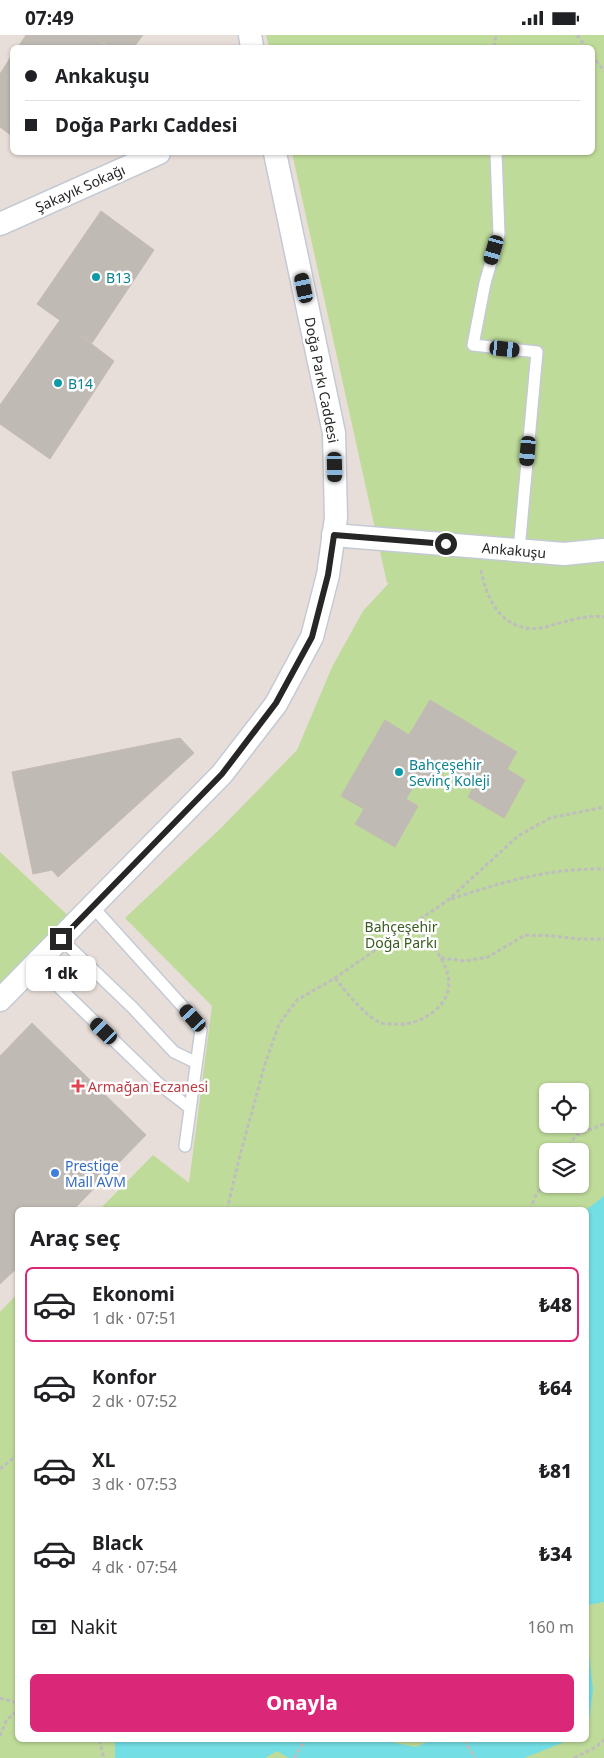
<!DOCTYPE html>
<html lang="tr">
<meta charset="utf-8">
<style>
:root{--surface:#fff;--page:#f2f2f2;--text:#202124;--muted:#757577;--line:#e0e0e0;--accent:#db2777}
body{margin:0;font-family:"Noto Sans",sans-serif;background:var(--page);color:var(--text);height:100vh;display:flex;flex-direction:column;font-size:19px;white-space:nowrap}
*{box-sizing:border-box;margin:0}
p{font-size:16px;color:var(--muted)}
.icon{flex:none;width:28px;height:28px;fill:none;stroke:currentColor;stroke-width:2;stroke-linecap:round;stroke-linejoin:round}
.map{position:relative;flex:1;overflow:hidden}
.side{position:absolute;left:15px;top:1172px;width:574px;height:535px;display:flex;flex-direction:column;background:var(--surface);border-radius:8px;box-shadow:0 1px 4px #0004}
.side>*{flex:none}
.banner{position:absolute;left:10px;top:10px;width:585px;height:110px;border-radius:8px;box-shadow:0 1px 4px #0004;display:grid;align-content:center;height:110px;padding:0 15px;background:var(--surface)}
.fabs{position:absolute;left:539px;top:1048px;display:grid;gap:10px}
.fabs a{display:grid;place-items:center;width:50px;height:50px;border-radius:8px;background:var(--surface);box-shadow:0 1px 4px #0004;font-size:25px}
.end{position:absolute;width:22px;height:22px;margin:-11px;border:6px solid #262626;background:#fff;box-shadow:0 0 0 2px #fff}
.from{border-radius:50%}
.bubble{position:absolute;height:35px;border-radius:8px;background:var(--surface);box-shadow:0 1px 4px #0004;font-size:16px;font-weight:800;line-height:35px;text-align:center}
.car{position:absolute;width:15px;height:30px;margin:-15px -8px;border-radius:6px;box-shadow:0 0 4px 1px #0007;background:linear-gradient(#222 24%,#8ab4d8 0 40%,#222 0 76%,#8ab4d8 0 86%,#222 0)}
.banner b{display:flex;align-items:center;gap:18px;height:48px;font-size:19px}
.banner b+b{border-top:1px solid var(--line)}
.banner i{width:12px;height:12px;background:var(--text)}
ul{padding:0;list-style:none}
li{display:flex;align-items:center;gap:15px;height:75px;margin:0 10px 8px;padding:0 5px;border:2px solid transparent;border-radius:8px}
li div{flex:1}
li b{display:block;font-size:19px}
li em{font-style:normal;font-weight:800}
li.selected{border-color:var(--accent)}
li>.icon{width:45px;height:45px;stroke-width:1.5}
h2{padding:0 15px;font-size:22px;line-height:60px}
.pay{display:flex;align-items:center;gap:12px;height:55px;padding:0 15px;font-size:19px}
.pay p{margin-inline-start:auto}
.cta{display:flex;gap:10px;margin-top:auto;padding:10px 15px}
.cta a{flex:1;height:58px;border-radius:8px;background:var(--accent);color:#fff;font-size:20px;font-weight:800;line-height:58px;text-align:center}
.status{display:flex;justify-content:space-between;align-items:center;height:35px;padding:0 25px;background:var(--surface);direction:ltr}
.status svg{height:14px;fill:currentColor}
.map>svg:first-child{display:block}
.green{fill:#bedb99;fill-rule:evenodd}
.water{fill:#73dee3}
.building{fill:#c0bab5;stroke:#c3bab3}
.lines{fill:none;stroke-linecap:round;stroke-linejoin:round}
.lane-casing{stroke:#c4cad4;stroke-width:14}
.street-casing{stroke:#c4cad4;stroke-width:25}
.path{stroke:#bebebe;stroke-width:3;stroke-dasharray:4 2.5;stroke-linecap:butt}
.lane{stroke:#fff;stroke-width:11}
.street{stroke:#fff;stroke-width:22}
.route{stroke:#262626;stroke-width:6}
.culture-dot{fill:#0f9aa8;stroke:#fff;stroke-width:2}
.health-dot{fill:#e0444e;stroke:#fff;stroke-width:2}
.shop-dot{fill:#3f7fe0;stroke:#fff;stroke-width:2}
.labels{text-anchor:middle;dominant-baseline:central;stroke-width:5;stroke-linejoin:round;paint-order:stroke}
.street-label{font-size:14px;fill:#262626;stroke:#fff}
.culture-label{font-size:14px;fill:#0d838f;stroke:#fff;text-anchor:start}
.park-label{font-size:14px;fill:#395b1f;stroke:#fff}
.health-label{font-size:14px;fill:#be3a42;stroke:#fff;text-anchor:start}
.shop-label{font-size:14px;fill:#366cbe;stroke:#fff;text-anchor:start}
</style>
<div class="status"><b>07:49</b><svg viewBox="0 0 49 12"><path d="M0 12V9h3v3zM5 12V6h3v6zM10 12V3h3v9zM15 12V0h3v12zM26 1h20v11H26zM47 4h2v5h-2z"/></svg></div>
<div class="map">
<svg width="604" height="1723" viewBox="0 0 604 1723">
<rect width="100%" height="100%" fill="#e8ded9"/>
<g class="green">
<path d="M266,0h338v1723h-604v-446l17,-18 1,446h568v-530h-487l54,-55 36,28 23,-177 -87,-88 96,-90 76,-78 35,-83 31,-56 26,-28h-2l-95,-430h300v-106h-323zM548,1056h32v33h-32zM548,1116h32v33h-32z"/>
<polygon points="0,817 76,888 0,965"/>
</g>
<g class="water">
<polygon points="604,1161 604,1567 588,1570 587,1603 593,1655 589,1685 586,1687 586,1175"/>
<polygon points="115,1705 380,1705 416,1712 431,1705 566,1705 562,1708 524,1723 289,1723 277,1716 265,1723 115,1723"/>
</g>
<g class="building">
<polygon points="26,0 91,0 104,10 103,12 18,12"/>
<polygon points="91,0 143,0 134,12 109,12"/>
<polygon points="12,20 12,101 0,92 0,39"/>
<polygon points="101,176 154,215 92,308 37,269"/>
<polygon points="60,285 114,326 50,424 0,389 0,370"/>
<polygon points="430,665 517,717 507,734 525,745 504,783 468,762 474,751 445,734 436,749 420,740 406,764 418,771 395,812 355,789 364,774 341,761 385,685 409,700"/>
<polygon points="180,703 194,718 58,842 52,835 33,839 12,737"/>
<polygon points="32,988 146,1100 73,1175 18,1175 18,1232 0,1249 0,1021"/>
</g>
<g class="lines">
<g class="lane-casing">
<g id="lane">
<polyline points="496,118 499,199 485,248 473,310 537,317 519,515"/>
<polyline points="92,871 193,983 201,995 185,1111"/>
<polyline points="61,904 132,972 174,1017 195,1027"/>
<polyline points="35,929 159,1049 190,1073"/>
</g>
</g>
<g class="street-casing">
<g id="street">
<polyline points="250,0 252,12"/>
<polyline points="0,189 159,118"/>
<polyline points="333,500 564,519 604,515"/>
<polyline points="0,965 222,739 276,669 312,602 328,540 336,483 334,398 275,118"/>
</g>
</g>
<g class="path">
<polyline points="577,0 586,12"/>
<polyline points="494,12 496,0"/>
<polyline points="592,20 604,36"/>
<path d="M481,535c5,29 22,63 59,58 21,-4 42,-14 64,-11"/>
<path d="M451,864c52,-17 97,-31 153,-30"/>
<polyline points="441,923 465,926 488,922 525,900 554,901 578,904 604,904"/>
<path d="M335,943c13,16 26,34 44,44 4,2 10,2 15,2 25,3 61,-18 54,-49 -5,-19 -21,-36 -32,-52"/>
<polyline points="565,1116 576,1100 604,1089"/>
<polyline points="227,1175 239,1124 265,1029 279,989 297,965 335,943 448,865 518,801 550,783 604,772"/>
<polyline points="530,1175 536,1160 548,1143"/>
<polyline points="0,1434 18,1419"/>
<polyline points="0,1663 18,1668"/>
<polyline points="0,1701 7,1684 18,1676"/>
<polyline points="99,1705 104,1723"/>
<polyline points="464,1705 475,1723"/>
<polyline points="294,1723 305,1705"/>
<polyline points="574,1723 596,1712 604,1705"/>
</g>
<use href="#lane" class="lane"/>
<use href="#street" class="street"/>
</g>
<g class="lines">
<polyline class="route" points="61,904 222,739 276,668 312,602 328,540 334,500 446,509"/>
</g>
<g class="culture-dot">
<circle cx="96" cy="242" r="5"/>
<circle cx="58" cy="348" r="5"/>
<circle cx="399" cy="737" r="5"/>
</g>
<path class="health-dot" d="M75.5 1043.5h5v5h5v5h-5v5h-5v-5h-5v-5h5z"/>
<circle class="shop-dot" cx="55" cy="1138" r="5"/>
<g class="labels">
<g class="street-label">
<text transform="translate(80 153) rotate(-24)">Şakayık Sokağı</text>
<text transform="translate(322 345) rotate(79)">Doğa Parkı Caddesi</text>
<text transform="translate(514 515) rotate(5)">Ankakuşu</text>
</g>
<g class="culture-label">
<text x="106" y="242">B13</text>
<text x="68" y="348">B14</text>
<text x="409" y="729">Bahçeşehir<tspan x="409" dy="16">Sevinç Koleji</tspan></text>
</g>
<g class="park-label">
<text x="401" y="891">Bahçeşehir<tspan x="401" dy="16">Doğa Parkı</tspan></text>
</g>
<g class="health-label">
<text x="88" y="1051">Armağan Eczanesi</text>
</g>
<g class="shop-label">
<text x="65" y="1130">Prestige<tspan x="65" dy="16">Mall AVM</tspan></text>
</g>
</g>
</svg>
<div class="fabs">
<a><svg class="icon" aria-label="locate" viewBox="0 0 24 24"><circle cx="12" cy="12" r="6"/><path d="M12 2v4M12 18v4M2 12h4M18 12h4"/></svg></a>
<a><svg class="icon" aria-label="layers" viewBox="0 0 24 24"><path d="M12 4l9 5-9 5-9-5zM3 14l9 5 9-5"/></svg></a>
</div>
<i class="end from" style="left:446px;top:509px"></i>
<i class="end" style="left:61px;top:904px"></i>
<div class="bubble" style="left:26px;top:921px;width:70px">1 dk</div>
<i class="car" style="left:494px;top:215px;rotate:196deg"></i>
<i class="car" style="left:304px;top:253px;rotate:348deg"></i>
<i class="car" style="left:505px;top:314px;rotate:96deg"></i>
<i class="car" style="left:528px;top:416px;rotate:185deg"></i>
<i class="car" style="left:335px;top:432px;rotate:179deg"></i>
<i class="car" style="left:193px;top:983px;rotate:318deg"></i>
<i class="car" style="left:104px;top:996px;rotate:314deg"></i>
<div class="banner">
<b><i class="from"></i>Ankakuşu</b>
<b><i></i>Doğa Parkı Caddesi</b>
</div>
<section class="side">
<h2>Araç seç</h2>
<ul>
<li class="selected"><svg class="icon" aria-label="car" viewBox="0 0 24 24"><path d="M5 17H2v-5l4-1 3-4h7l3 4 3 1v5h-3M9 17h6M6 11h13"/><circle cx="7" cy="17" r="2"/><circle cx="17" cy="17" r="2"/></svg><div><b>Ekonomi</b><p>1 dk · 07:51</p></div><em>₺48</em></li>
<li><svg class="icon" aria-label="car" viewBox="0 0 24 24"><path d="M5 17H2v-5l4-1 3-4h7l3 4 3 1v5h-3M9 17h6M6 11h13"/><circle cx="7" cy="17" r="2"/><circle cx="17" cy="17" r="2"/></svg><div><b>Konfor</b><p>2 dk · 07:52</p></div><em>₺64</em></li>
<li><svg class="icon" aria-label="car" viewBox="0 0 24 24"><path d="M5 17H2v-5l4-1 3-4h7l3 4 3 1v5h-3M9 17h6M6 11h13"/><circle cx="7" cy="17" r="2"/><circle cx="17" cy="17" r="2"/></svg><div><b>XL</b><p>3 dk · 07:53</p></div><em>₺81</em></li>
<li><svg class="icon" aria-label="car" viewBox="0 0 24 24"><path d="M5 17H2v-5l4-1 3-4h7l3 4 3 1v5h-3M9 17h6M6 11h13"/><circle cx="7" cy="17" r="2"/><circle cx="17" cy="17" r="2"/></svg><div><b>Black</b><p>4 dk · 07:54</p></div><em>₺34</em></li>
</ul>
<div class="pay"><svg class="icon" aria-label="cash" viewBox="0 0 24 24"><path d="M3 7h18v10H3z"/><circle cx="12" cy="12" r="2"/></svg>Nakit<p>160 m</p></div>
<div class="cta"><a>Onayla</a></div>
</section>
</div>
